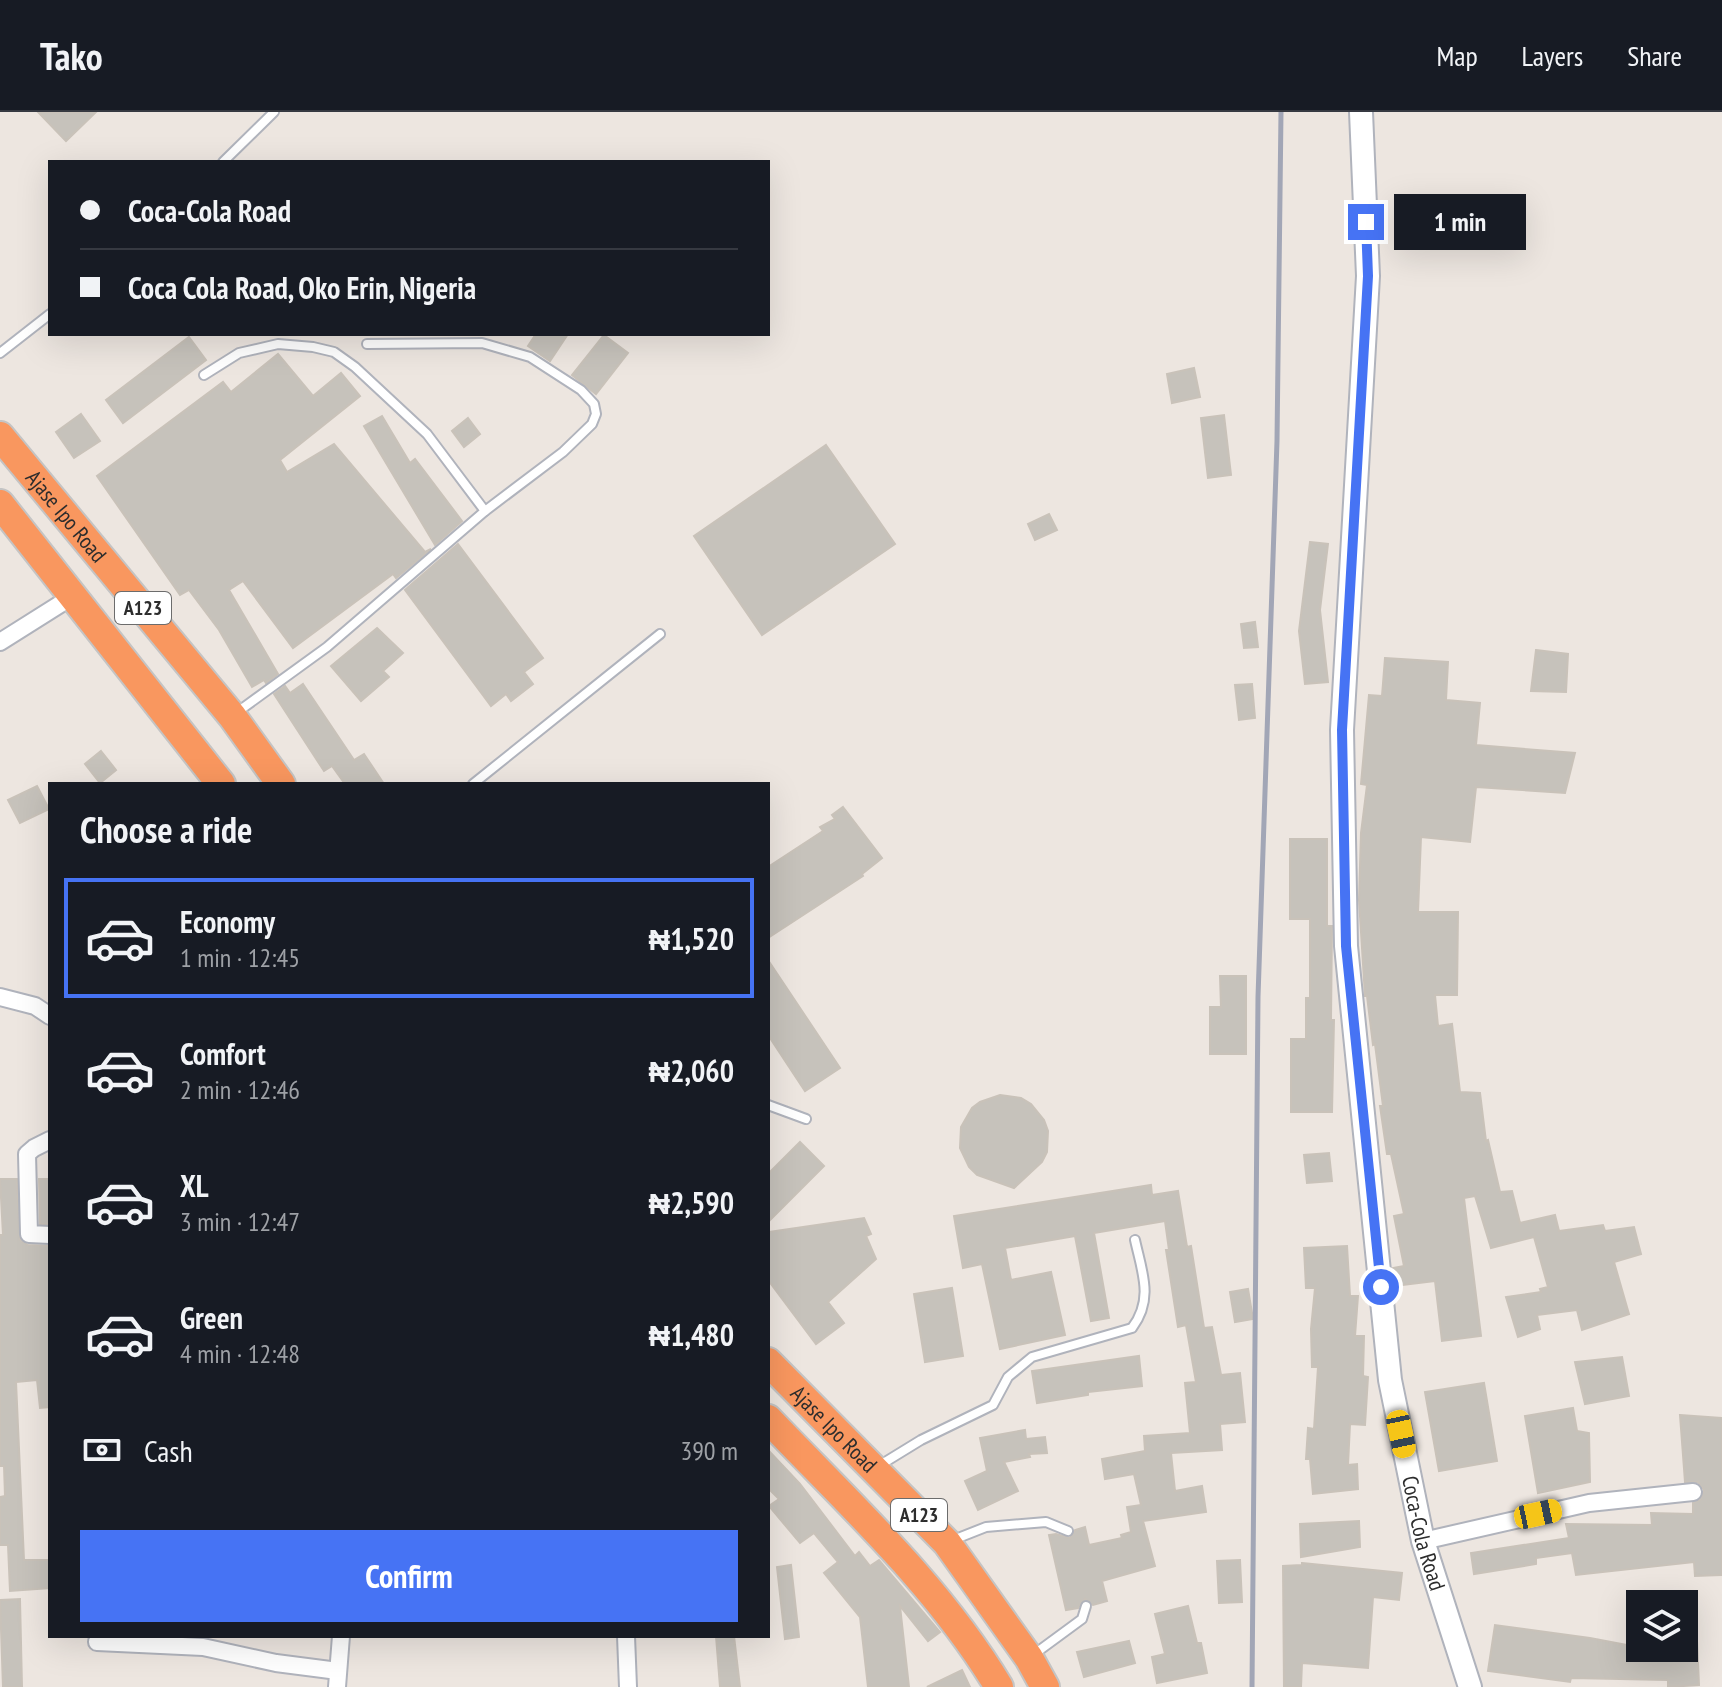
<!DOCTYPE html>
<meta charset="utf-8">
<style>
:root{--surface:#171b24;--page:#20242c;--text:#f1f3f6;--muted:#9ea1a6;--line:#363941;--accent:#4673f4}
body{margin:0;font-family:"PT Sans Narrow",sans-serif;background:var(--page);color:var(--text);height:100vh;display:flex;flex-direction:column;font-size:30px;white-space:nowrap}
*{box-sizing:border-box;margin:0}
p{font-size:26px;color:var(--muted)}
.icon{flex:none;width:44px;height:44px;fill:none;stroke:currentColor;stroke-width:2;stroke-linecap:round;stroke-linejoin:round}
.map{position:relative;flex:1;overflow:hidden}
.sheet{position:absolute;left:48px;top:670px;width:722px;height:856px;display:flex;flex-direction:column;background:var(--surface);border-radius:0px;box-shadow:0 8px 32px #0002}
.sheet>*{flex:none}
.hud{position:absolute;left:48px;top:48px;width:722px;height:176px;border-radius:0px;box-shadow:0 8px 32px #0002;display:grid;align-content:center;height:176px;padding:0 32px;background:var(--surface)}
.buttons{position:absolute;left:1626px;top:1478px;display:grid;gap:16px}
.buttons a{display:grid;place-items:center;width:72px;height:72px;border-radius:0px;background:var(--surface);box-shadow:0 8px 32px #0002;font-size:40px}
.end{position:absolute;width:36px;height:36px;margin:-18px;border:10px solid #4673f4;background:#fff;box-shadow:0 0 0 4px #fff}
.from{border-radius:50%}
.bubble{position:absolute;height:56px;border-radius:0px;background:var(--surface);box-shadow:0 8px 32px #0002;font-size:26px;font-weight:700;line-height:56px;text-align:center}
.car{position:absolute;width:24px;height:48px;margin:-24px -12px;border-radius:10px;box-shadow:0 0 6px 2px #0007;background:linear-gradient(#f5c518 24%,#345 0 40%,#f5c518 0 76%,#345 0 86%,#f5c518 0)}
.hud b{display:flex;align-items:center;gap:28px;height:76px;font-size:30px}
.hud b+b{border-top:2px solid var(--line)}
.hud i{width:20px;height:20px;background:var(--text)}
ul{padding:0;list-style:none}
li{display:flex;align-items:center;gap:24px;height:120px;margin:0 16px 12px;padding:0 16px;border:4px solid transparent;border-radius:0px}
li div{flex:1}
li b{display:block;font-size:30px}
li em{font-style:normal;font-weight:700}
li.selected{border-color:var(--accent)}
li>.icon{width:72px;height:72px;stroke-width:1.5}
h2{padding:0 32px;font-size:36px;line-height:96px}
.pay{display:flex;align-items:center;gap:20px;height:88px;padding:0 32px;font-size:30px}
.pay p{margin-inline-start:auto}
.cta{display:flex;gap:16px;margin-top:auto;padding:16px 32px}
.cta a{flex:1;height:92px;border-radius:0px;background:var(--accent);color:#fff;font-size:32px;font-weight:700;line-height:92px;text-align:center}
header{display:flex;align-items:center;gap:48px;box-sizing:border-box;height:112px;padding:0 40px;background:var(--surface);border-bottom:2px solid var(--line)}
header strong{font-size:38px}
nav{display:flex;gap:44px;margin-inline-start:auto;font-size:28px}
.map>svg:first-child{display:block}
.building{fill:#c6c2bb;stroke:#c9c2b9;stroke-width:2}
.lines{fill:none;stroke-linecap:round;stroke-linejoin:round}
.lane-casing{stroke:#b0b3bc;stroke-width:12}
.street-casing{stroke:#b0b3bc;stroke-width:20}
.secondary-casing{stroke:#b0b3bc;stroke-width:26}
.highway-casing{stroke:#c4c4c4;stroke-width:32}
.lane{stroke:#fff;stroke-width:8}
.street{stroke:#fff;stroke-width:16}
.secondary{stroke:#fff;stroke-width:22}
.highway{stroke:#f9975f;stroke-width:28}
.rail{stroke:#a2a6b6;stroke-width:5}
.route{stroke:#4673f4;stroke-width:10}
.labels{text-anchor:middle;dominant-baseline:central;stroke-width:8;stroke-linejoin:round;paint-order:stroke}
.shield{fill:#fff;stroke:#6c6c6c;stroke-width:2}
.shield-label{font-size:20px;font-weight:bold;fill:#2d2d2d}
.street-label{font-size:22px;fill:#2d2d2d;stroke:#fff}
</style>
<header>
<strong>Tako</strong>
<nav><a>Map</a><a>Layers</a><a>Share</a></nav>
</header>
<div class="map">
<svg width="1722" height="1575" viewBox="0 0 1722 1575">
<rect width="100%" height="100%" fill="#ede6e0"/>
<g class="building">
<polygon points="38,0 96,0 66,29"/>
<polygon points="536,222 568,222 550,249 528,234"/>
<polygon points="604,223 628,241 596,282 572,263"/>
<polygon points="189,225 206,248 123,311 106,288"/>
<polygon points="278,242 313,284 341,261 360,284 280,348 287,360 334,332 425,440 431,437 396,466 393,462 293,536 243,469 229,478 278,562 266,571 264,568 252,575 219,518 189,478 180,483 97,364 223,270 231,280"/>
<polygon points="1194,256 1200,285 1172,291 1167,262"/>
<polygon points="81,302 100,329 74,346 56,320"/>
<polygon points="1224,303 1231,363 1208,366 1201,306"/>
<polygon points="382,304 410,351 415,347 462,409 435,433 364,314"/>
<polygon points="468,306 480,322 464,335 452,319"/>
<polygon points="826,333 895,432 762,523 694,424"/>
<polygon points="1049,402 1057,418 1035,428 1028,412"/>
<polygon points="1310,430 1328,432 1320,498 1328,570 1305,572 1299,519"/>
<polygon points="458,432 543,546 524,560 533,572 511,589 506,582 491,594 405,478"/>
<polygon points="1255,510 1258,535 1244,536 1241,512"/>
<polygon points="377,516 403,541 383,559 389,565 361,589 331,554"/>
<polygon points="1536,538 1568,542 1566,580 1531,579"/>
<polygon points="1385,546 1448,550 1446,588 1480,591 1476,633 1575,641 1565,681 1476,675 1470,730 1421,725 1418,800 1458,800 1457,883 1435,883 1438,914 1452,912 1460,980 1480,981 1486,1029 1488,1028 1500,1080 1512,1079 1520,1111 1555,1103 1559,1119 1603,1113 1605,1119 1634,1115 1641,1142 1614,1150 1629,1202 1582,1218 1577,1198 1537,1203 1540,1217 1518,1225 1506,1185 1541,1180 1540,1177 1548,1175 1534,1125 1491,1136 1475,1084 1464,1086 1481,1224 1442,1229 1435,1169 1395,1174 1393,1156 1404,1154 1394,1104 1404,1102 1391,1042 1387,1042 1380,994 1383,994 1375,932 1373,933 1367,884 1365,884 1359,788 1361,721 1367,673 1361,672 1369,583 1382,584"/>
<polygon points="303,572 354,648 364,642 384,672 345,672 332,654 324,659 274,582 285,574 290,581"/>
<polygon points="1252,572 1255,606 1239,608 1235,573"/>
<polygon points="101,639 116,658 100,671 85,652"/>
<polygon points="37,674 49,697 20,711 8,688"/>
<polygon points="843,695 882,746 862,762 863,764 768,826 768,755 823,719 820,715 835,707 832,703"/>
<polygon points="1290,727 1327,727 1327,814 1332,814 1331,908 1334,908 1332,1000 1291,1000 1291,927 1306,927 1306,886 1310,886 1310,807 1290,807"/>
<polygon points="768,848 840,956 805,979 768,923"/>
<polygon points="1220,864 1246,864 1246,942 1210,942 1210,895 1221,895"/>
<polygon points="1000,983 1021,986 1031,992 1044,1008 1048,1019 1047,1040 1042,1050 1014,1076 977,1063 969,1055 960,1036 961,1015 972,996 980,990"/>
<polygon points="800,1030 824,1054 768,1110 768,1062"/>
<polygon points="1329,1041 1332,1069 1307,1071 1304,1043"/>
<polygon points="0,1067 17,1067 20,1128 28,1133 50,1134 50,1295 40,1296 37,1268 16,1270 24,1448 50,1448 50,1476 10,1479 8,1433 0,1433 0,1385 5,1384 4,1354 0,1354 0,1123 3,1123"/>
<polygon points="39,1067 50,1067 50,1112 40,1112"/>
<polygon points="1151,1073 1152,1083 1178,1079 1187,1135 1191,1134 1204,1216 1212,1215 1221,1263 1240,1261 1245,1310 1220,1312 1222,1338 1171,1341 1175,1379 1202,1374 1206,1400 1143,1409 1155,1454 1102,1469 1107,1489 1093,1493 1085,1487 1078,1496 1066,1498 1049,1423 1056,1422 1070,1426 1075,1418 1085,1415 1089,1433 1122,1426 1121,1423 1131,1420 1127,1395 1141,1393 1134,1362 1105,1367 1102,1347 1145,1339 1144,1324 1190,1321 1185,1271 1196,1270 1186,1213 1178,1215 1166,1138 1169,1138 1165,1109 1094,1121 1109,1206 1091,1209 1075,1124 1005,1136 1011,1168 1051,1160 1065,1223 1000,1237 982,1152 963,1156 954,1104"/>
<polygon points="864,1106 871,1122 866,1124 876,1147 828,1190 844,1211 816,1232 768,1168 768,1120"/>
<polygon points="1347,1134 1350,1184 1358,1184 1355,1224 1364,1224 1363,1264 1368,1265 1365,1313 1350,1312 1348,1353 1357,1352 1358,1377 1313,1382 1310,1347 1306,1347 1308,1316 1314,1317 1318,1255 1312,1255 1311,1217 1315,1176 1306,1176 1304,1136"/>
<polygon points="952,1176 963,1244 925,1250 914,1182"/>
<polygon points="1248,1177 1253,1207 1235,1210 1230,1180"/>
<polygon points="1139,1244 1142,1274 1088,1280 1088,1283 1037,1291 1032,1259"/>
<polygon points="1622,1245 1629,1284 1585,1292 1575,1250"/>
<polygon points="1484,1271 1497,1349 1439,1359 1425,1280"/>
<polygon points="1573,1296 1577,1319 1589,1321 1590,1370 1538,1381 1525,1304"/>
<polygon points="1680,1303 1722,1306 1722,1463 1695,1464 1694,1450 1576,1463 1572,1441 1536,1446 1536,1452 1474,1462 1471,1441 1569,1426 1566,1412 1652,1413 1651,1401 1693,1402 1693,1391 1700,1388 1704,1378 1698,1370 1685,1370"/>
<polygon points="1025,1318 1026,1327 1045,1325 1047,1341 1029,1342 1030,1345 1004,1350 1018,1379 978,1398 965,1369 987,1359 980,1326"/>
<polygon points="768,1338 800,1372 855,1444 859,1440 870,1454 879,1448 940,1520 928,1529 900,1494 909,1575 868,1575 860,1505 824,1461 838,1450 814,1421 800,1431 769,1394 779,1387 768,1376"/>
<polygon points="1359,1409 1360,1435 1301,1445 1300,1412"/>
<polygon points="1240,1448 1242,1490 1219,1491 1217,1449"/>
<polygon points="1302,1451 1402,1461 1399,1488 1373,1485 1368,1556 1302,1551 1301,1575 1284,1575 1283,1454 1302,1453"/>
<polygon points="791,1453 799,1525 785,1527 777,1455"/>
<polygon points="20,1487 22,1575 3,1575 0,1488"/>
<polygon points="1188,1494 1197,1531 1201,1531 1207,1561 1157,1571 1152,1545 1165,1542 1155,1502"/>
<polygon points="1696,1507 1699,1573 1668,1575 1668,1568 1571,1566 1570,1570 1488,1559 1495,1513 1590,1526 1669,1541 1670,1536 1684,1536 1684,1508"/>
<polygon points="716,1524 734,1524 740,1575 720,1575"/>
<polygon points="1129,1529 1135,1551 1084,1565 1077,1540"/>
<polygon points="962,1558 970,1575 927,1575"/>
</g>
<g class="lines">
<g class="lane-casing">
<g id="lane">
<polyline points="223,50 274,0"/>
<polyline points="0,241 50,202"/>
<polyline points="204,263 239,241 278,232 313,235 334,240 355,255 427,322 485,399"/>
<polyline points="236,601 327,535 485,399 563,340 592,312 596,302 594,292 581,278 530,245 482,231 367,232"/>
<polyline points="473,672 660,522"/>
<polyline points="768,993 806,1007"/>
<path d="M877,1355l44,-27 72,-35 15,-28 24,-20 100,-29c22,-29 10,-56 3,-88"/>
<polyline points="953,1428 986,1415 1046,1410 1068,1419"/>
<polyline points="1033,1543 1082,1507 1086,1494"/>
</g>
</g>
<g class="street-casing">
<g id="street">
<polyline points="0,530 73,484"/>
<polyline points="0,885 35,894 50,904"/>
<polyline points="50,1028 34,1036 27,1042 29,1122 50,1123"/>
<polyline points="1423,1429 1589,1391 1693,1380"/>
<polyline points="626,1524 628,1575"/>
<polyline points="97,1530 203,1535 276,1551 338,1559"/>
<polyline points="337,1575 341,1524"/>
</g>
</g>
<g class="secondary-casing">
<g id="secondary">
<path id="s1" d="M1361,0l7,164 -26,454 4,216 44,434 33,161 47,146"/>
</g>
</g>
<g class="highway-casing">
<g id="highway">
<path id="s2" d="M0,324l232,280 49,68"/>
<polyline points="0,392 221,672"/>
<path id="s3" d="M768,1250l179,181 82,115 16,29"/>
<path d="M768,1307c81,85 170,166 231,268"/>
</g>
</g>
<use href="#lane" class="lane"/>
<use href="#street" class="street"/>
<use href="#secondary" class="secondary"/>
<use href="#highway" class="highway"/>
<polyline class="rail" points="1252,1575 1258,885 1277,329 1281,0"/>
</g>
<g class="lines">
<polyline class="route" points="1366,110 1368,164 1342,618 1346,834 1381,1175"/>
</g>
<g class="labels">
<g class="shield">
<rect x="115" y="480" width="56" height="32" rx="6"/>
<rect x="891" y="1387" width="56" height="32" rx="6"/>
</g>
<g class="shield-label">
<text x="143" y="496">A123</text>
<text x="919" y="1403">A123</text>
</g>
<g class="street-label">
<text stroke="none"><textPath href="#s2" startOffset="104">Ajase Ipo Road</textPath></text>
<text stroke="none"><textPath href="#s3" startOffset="94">Ajase Ipo Road</textPath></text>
<text stroke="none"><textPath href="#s1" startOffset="1428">Coca-Cola Road</textPath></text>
</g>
</g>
</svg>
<div class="buttons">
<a><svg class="icon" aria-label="layers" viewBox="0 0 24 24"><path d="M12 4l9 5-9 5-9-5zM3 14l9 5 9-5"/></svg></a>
</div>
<i class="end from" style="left:1381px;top:1175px"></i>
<i class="end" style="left:1366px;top:110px"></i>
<div class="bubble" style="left:1394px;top:82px;width:132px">1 min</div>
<i class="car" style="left:1401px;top:1322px;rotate:168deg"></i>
<i class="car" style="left:1538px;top:1402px;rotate:78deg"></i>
<div class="hud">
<b><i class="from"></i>Coca-Cola Road</b>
<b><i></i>Coca Cola Road, Oko Erin, Nigeria</b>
</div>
<section class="sheet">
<h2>Choose a ride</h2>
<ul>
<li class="selected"><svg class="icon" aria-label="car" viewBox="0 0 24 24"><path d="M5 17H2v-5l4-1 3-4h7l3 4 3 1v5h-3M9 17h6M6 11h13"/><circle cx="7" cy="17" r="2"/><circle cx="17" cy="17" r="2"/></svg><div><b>Economy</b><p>1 min · 12:45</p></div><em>₦1,520</em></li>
<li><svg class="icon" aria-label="car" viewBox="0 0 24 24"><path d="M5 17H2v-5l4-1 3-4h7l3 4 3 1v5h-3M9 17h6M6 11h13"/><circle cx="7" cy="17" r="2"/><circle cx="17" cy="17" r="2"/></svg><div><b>Comfort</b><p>2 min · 12:46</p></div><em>₦2,060</em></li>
<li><svg class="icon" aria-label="car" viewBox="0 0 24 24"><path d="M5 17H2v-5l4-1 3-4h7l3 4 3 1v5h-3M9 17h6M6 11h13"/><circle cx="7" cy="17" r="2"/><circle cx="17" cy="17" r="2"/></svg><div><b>XL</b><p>3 min · 12:47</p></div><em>₦2,590</em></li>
<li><svg class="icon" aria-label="car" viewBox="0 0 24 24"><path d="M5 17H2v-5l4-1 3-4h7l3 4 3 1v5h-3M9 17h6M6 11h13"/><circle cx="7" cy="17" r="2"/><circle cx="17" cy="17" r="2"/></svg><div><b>Green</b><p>4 min · 12:48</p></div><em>₦1,480</em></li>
</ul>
<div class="pay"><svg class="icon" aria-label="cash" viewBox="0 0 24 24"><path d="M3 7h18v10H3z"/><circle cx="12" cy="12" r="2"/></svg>Cash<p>390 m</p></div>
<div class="cta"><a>Confirm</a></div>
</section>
</div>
